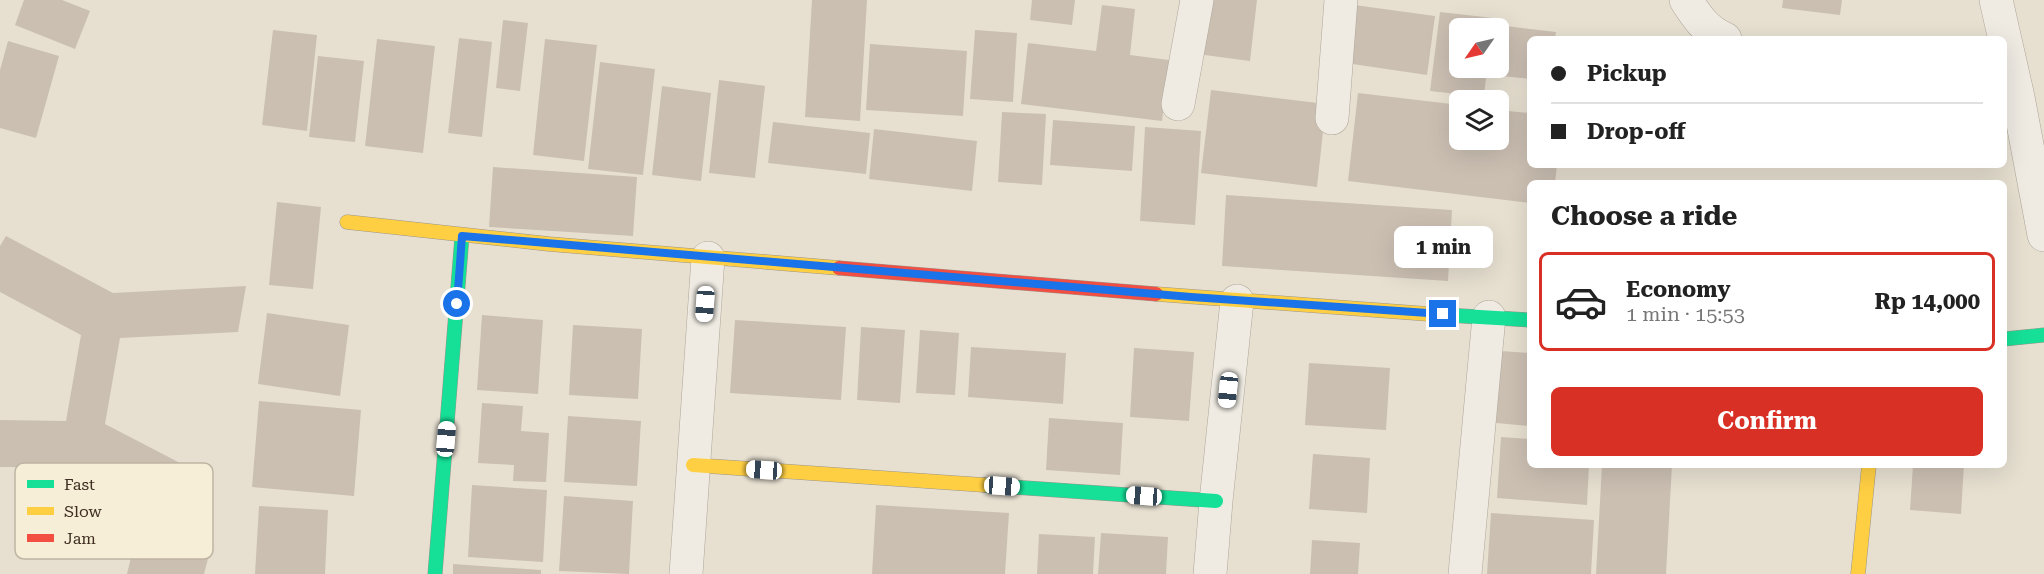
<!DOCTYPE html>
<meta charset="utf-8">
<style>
:root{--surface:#fff;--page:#f6f6f6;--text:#222;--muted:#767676;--line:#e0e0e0;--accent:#d93025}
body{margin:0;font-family:"Roboto Serif",serif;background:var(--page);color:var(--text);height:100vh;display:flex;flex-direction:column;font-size:22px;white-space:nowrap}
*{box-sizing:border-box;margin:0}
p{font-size:20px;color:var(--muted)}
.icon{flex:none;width:33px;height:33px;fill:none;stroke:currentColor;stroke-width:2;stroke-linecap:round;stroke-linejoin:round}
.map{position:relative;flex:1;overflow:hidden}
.details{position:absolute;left:1527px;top:180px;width:480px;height:288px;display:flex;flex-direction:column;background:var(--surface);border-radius:9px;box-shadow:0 6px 24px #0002}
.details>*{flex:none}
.guide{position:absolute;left:1527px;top:36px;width:480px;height:132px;border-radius:9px;box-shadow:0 6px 24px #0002;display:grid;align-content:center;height:132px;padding:0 24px;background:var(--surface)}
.needle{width:39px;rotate:236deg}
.buttons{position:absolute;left:1449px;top:18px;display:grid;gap:12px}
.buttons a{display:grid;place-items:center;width:60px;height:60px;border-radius:9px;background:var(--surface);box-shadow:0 6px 24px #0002;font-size:30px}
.end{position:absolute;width:27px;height:27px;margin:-14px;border:8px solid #1a73e8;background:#fff;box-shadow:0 0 0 3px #fff}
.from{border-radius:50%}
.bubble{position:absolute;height:42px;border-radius:9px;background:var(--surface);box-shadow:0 6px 24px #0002;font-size:20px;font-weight:700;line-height:42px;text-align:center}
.car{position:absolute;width:18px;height:36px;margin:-18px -9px;border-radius:8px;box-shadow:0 0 4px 2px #0007;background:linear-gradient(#fff 24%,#345 0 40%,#fff 0 76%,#345 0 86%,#fff 0)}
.guide b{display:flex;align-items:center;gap:21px;height:57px;font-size:22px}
.guide b+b{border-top:2px solid var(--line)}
.guide i{width:15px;height:15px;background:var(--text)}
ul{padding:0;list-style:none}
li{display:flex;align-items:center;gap:18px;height:99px;margin:0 12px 9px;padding:0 12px;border:3px solid transparent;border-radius:9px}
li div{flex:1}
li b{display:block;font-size:22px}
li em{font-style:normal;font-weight:700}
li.active{border-color:var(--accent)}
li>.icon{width:54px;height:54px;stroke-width:1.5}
h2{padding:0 24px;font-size:27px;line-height:72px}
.action{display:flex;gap:12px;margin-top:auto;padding:12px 24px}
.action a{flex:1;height:69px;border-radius:9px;background:var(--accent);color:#fff;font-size:24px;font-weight:700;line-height:69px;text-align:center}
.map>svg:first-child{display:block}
.building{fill:#cbbfb2}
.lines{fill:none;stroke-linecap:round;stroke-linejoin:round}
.street-casing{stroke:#ada599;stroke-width:34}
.fast-casing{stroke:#9c958a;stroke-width:15}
.slow-casing{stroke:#9c958a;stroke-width:15}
.jam-casing{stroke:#9c958a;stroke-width:15}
.street{stroke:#efebe3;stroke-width:33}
.fast{stroke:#16e098;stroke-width:14}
.slow{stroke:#ffcf43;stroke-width:14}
.jam{stroke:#f24e42;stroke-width:14}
.route{stroke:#1a73e8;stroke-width:8}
.key{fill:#f7eed8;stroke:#bfb4a1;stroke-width:1.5}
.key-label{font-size:16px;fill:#3d2e20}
</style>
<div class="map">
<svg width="2044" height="574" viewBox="0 0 2044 574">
<rect width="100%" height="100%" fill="#e7e0d1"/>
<g class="building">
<polygon points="24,0 62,0 90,11 75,49 15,25"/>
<polygon points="812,0 867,0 860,121 805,117"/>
<polygon points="1032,0 1075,0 1072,25 1030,20"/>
<polygon points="1203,0 1257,0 1250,61 1197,54"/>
<polygon points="1783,0 1842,0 1840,15 1782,8"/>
<polygon points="1347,4 1435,16 1427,75 1339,62"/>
<polygon points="1102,5 1135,9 1130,55 1169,60 1162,121 1021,104 1028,43 1096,51"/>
<polygon points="1440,12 1493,18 1492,28 1460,28 1460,68 1487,68 1484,97 1430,91"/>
<polygon points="503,20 528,23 520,91 496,88"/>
<polygon points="1498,25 1556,32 1555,39 1530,39 1530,79 1492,75 1493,68 1498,68"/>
<polygon points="273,30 317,35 307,131 262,125"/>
<polygon points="975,30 1017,33 1013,102 970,99"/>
<polygon points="459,38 492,42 482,137 448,133"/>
<polygon points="377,39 435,46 423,153 365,146"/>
<polygon points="545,39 597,45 584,161 533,155"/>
<polygon points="8,41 59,56 36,138 0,128 0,70"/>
<polygon points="870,44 967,51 963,116 866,110"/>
<polygon points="318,56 364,61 355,142 309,137"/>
<polygon points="600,62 655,69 643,175 588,169"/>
<polygon points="719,80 765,86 755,178 709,173"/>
<polygon points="662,86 711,93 701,181 652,175"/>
<polygon points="1211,90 1326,104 1317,187 1201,173"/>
<polygon points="1358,93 1460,105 1460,140 1498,140 1498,110 1530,113 1530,165 1557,165 1555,183 1530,183 1530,203 1348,181"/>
<polygon points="1002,112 1046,114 1042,185 998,182"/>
<polygon points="1053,120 1135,126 1132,171 1050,165"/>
<polygon points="773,122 870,133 866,174 768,163"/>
<polygon points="1145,127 1201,131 1195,225 1140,221"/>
<polygon points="874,129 977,141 972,191 869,179"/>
<polygon points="493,167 637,177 633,236 489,227"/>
<polygon points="1226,195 1452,210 1448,281 1222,266"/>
<polygon points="277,202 321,207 313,289 269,285"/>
<polygon points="6,236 113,293 246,286 238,332 120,338 105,424 209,478 200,529 76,467 0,467 0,420 66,421 81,335 0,292 0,246"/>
<polygon points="267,313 349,325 340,396 258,384"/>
<polygon points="482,315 543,320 538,394 477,390"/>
<polygon points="735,320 846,327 841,400 730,393"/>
<polygon points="573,325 642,329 638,399 569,395"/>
<polygon points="861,327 905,330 900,403 857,400"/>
<polygon points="920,330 959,333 955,395 916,393"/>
<polygon points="971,347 1066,353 1063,404 968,397"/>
<polygon points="1134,348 1194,352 1189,421 1130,417"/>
<polygon points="1501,351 1530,353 1530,426 1496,423"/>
<polygon points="1309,363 1390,368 1386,430 1305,425"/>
<polygon points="259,401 361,410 354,496 252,487"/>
<polygon points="482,403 523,406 521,431 549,433 546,482 513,481 514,465 478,463"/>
<polygon points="568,416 641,421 637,486 564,482"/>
<polygon points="1049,418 1123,423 1120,475 1046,470"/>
<polygon points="1501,437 1530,439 1530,465 1589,465 1587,505 1497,498"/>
<polygon points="1313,454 1370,458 1367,513 1309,509"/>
<polygon points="1602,465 1672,465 1666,574 1596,574"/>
<polygon points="1913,465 1964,465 1961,514 1910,510"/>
<polygon points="472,485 547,490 543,562 468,557"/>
<polygon points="564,496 633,501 629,574 559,571"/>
<polygon points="876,505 1009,513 1005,574 872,574"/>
<polygon points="259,506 328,510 325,574 255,574"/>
<polygon points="1491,513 1594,520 1591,574 1487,574"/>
<polygon points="137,532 210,551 204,574 127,574"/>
<polygon points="1101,533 1168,537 1166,574 1098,574"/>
<polygon points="1039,534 1095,537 1093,574 1037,574"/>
<polygon points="1312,540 1360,543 1358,574 1310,574"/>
<polygon points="453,564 541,570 541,574 453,574"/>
</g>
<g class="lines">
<g class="street-casing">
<g id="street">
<path d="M1686,0c11,17 20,31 39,39"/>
<polyline points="1996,0 2018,97 2044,235"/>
<polyline points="1178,104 1197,0"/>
<polyline points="1332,118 1341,0"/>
<polyline points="686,574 708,258"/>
<polyline points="1210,574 1216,501 1237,301"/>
<polyline points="1465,574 1489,317"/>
</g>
</g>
<g class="fast-casing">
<g id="fast">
<polyline points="1429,314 1530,320"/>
<polyline points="2004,339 2044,335"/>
<polyline points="984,485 1216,501"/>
<polyline points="435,574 462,236"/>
</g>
</g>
<g class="slow-casing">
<g id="slow">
<polyline points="347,222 549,244 839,268"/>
<polyline points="1156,294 1429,314"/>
<polyline points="693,465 984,485"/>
<polyline points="1858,574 1869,465"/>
</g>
</g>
<g class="jam-casing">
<polyline id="jam" points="839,268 1156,294"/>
</g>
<use href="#street" class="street"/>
<use href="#fast" class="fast"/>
<use href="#slow" class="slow"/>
<use href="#jam" class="jam"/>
</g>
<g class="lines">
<polyline class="route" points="457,304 462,236 1191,297 1443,314"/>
</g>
<rect x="15" y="463" width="198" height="96" rx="9" class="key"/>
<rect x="27" y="480" width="27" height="8" fill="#16e098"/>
<rect x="27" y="507" width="27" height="8" fill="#ffcf43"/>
<rect x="27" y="534" width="27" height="8" fill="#f24e42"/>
<g class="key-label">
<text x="64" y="490">Fast</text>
<text x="64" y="517">Slow</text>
<text x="64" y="544">Jam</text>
</g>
</svg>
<div class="buttons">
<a><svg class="needle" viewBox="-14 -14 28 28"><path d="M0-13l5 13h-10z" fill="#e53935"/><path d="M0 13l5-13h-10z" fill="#767676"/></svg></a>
<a><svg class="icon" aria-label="layers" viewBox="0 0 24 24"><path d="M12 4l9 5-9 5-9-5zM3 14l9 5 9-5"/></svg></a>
</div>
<i class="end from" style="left:457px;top:304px"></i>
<i class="end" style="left:1443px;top:314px"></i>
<div class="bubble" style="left:1394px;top:226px;width:99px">1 min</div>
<i class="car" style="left:705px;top:304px;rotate:184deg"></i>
<i class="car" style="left:1228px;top:390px;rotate:186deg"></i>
<i class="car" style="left:446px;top:439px;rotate:5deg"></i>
<i class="car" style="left:764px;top:470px;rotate:274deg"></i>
<i class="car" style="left:1002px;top:486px;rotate:94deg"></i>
<i class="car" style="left:1144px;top:496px;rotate:274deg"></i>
<div class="guide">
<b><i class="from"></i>Pickup</b>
<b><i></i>Drop-off</b>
</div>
<section class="details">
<h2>Choose a ride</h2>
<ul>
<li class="active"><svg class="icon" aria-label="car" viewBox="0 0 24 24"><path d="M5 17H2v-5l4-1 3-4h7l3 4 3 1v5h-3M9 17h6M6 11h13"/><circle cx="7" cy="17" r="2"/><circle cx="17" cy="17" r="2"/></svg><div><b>Economy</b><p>1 min · 15:53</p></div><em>Rp 14,000</em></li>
</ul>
<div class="action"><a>Confirm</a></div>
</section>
</div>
